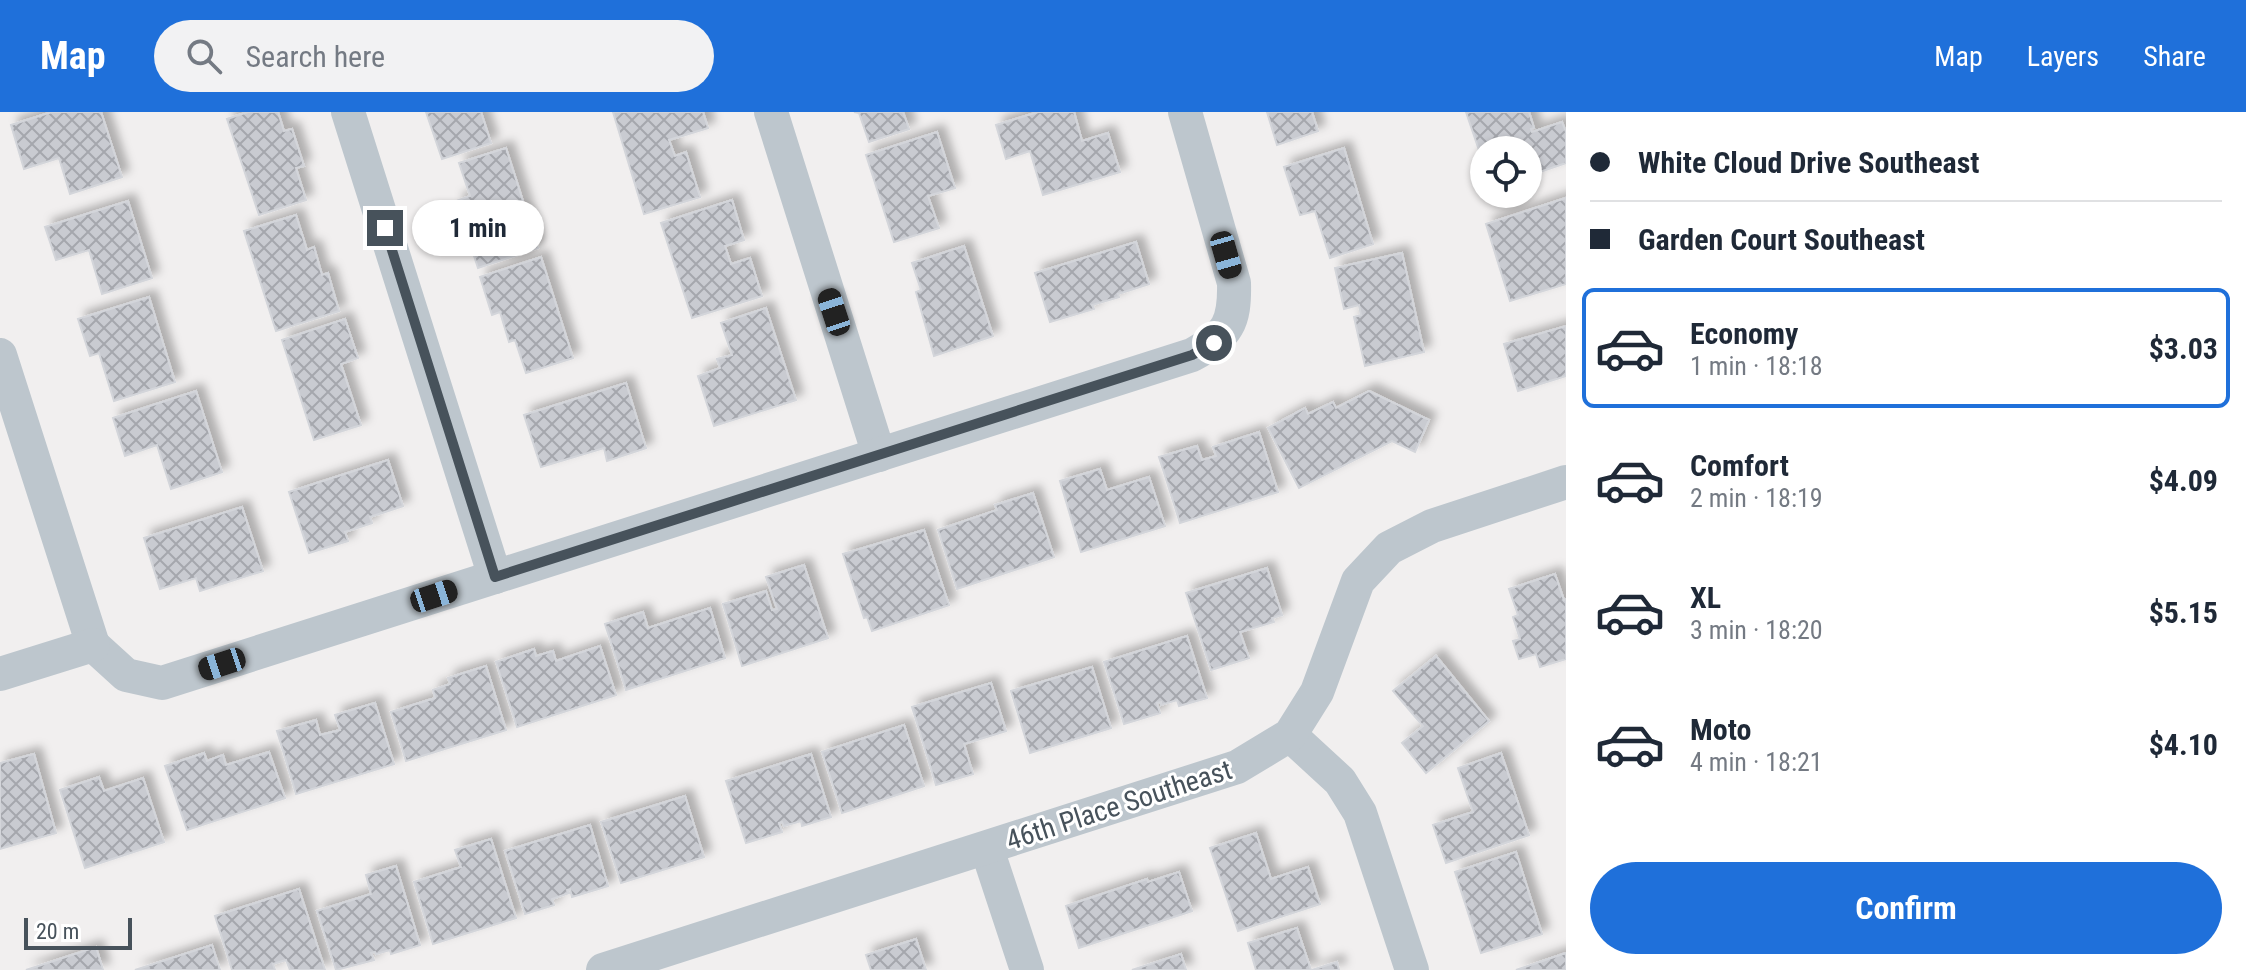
<!DOCTYPE html>
<meta charset="utf-8">
<style>
:root{--surface:#fff;--page:#f2f2f3;--text:#1f2937;--muted:#747a83;--line:#e0e1e3;--accent:#1f70da}
body{margin:0;font-family:"Roboto Condensed",sans-serif;background:var(--page);color:var(--text);height:100vh;display:flex;flex-direction:column;font-size:30px;white-space:nowrap}
*{box-sizing:border-box;margin:0}
p{font-size:26px;color:var(--muted)}
.icon{flex:none;width:44px;height:44px;fill:none;stroke:currentColor;stroke-width:2;stroke-linecap:round;stroke-linejoin:round}
.map{position:relative;flex:1;overflow:hidden}
.sheet{display:flex;flex-direction:column;background:var(--surface);width:680px}
.sheet>*{flex:none}
.guide{display:grid;align-content:center;height:176px;padding:0 24px;background:var(--surface)}
.fabs{position:absolute;left:1470px;top:24px;display:grid;gap:16px}
.fabs a{display:grid;place-items:center;width:72px;height:72px;border-radius:50%;background:var(--surface);box-shadow:0 2px 6px #0004;font-size:40px}
.scale{position:absolute;left:24px;bottom:20px;width:108px;box-sizing:border-box;padding-left:8px;border:4px solid #47525b;border-top:0;font-size:22px;line-height:28px;white-space:nowrap;color:#47525b;-webkit-text-stroke:6px #fff;paint-order:stroke}
.end{position:absolute;width:36px;height:36px;margin:-18px;border:10px solid #47525b;background:#fff;box-shadow:0 0 0 4px #fff}
.from{border-radius:50%}
.bubble{position:absolute;height:56px;border-radius:28px;background:var(--surface);box-shadow:0 2px 6px #0004;font-size:26px;font-weight:700;line-height:56px;text-align:center}
.car{position:absolute;width:24px;height:48px;margin:-24px -12px;border-radius:10px;box-shadow:0 0 6px 2px #0007;background:linear-gradient(#222 24%,#8ab4d8 0 40%,#222 0 76%,#8ab4d8 0 86%,#222 0)}
.guide b{display:flex;align-items:center;gap:28px;height:76px;font-size:30px}
.guide b+b{border-top:2px solid var(--line)}
.guide i{width:20px;height:20px;background:var(--text)}
ul{padding:0;list-style:none}
li{display:flex;align-items:center;gap:24px;height:120px;margin:0 16px 12px;padding:0 8px;border:4px solid transparent;border-radius:12px}
li div{flex:1}
li b{display:block;font-size:30px}
li em{font-style:normal;font-weight:700}
li.on{border-color:var(--accent)}
li>.icon{width:72px;height:72px;stroke-width:1.5}
.button{display:flex;gap:16px;margin-top:auto;padding:16px 24px}
.button a{flex:1;height:92px;border-radius:48px;background:var(--accent);color:#fff;font-size:32px;font-weight:700;line-height:92px;text-align:center}
header{display:flex;align-items:center;gap:48px;box-sizing:border-box;height:112px;padding:0 40px;background:var(--accent);color:#fff}
header strong{font-size:38px}
nav{display:flex;gap:44px;margin-inline-start:auto;font-size:28px}
.search{width:560px;height:72px;background:var(--page);display:flex;align-items:center;gap:20px;box-sizing:border-box;padding:0 28px;border-radius:44px;color:var(--muted);font-size:30px}
main{display:flex;flex:1;min-height:0}
.map>svg:first-child{display:block}
.building{fill:url(#building-cross-hatch);stroke:#d3d5da;stroke-width:2;filter:url(#shadow)}
.lines{fill:none;stroke-linecap:round;stroke-linejoin:round}
.street{stroke:#bdc6cd;stroke-width:34}
.route{stroke:#47525b;stroke-width:10}
.labels{text-anchor:middle;dominant-baseline:central;stroke-width:6;stroke-linejoin:round;paint-order:stroke}
.street-label{font-size:28px;fill:#47525b;stroke:#fff}
</style>
<header>
<strong>Map</strong>
<div class="search"><svg class="icon" aria-label="search" viewBox="0 0 24 24"><circle cx="10" cy="10" r="6"/><path d="M15 15l6 6"/></svg>Search here</div>
<nav><a>Map</a><a>Layers</a><a>Share</a></nav>
</header>
<main>
<div class="map">
<svg width="1566" height="858" viewBox="0 0 1566 858">
<defs>
<pattern id="building-cross-hatch" width="8" height="8" patternUnits="userSpaceOnUse" patternTransform="scale(2)"><rect width="8" height="8" fill="#c9cbd1"/><path d="M0 0l8 8M0 8l8-8" fill="none" stroke="#a5a7ad"/></pattern>
<filter id="shadow"><feDropShadow dx="7" dy="-7" stdDeviation="4" flood-color="#0004"/></filter>
</defs>
<rect width="100%" height="100%" fill="#f1efef"/>
<g class="building">
<polygon points="52,0 101,0 122,65 70,82 59,46 24,57 11,13"/>
<polygon points="248,0 278,0 284,19 292,17 304,54 296,56 306,88 259,103 227,7"/>
<polygon points="426,0 481,0 491,31 442,47"/>
<polygon points="613,0 703,0 708,16 669,28 675,44 686,40 700,85 644,102"/>
<polygon points="854,0 903,0 909,17 869,30 859,1"/>
<polygon points="1038,0 1074,0 1082,29 1108,21 1120,60 1043,83 1030,39 1006,47 996,13"/>
<polygon points="1267,0 1312,0 1318,19 1277,33"/>
<polygon points="1466,0 1529,0 1534,16 1531,17 1532,20 1562,10 1566,20 1566,51 1528,64 1528,38 1484,38 1484,53"/>
<polygon points="937,20 955,76 928,84 939,116 894,130 866,43"/>
<polygon points="506,36 538,136 478,156 456,89 470,84 459,51"/>
<polygon points="1344,36 1373,132 1330,146 1315,99 1300,103 1284,55"/>
<polygon points="1566,86 1566,172 1510,189 1486,112"/>
<polygon points="732,88 744,128 725,134 731,152 750,146 762,184 692,206 661,111"/>
<polygon points="128,89 152,166 102,182 89,138 56,148 45,115"/>
<polygon points="296,103 307,138 314,135 322,163 328,161 339,199 276,219 244,119"/>
<polygon points="1136,130 1149,172 1118,182 1119,185 1092,193 1094,197 1050,210 1035,161"/>
<polygon points="964,134 993,224 934,244 916,180 921,178 912,151"/>
<polygon points="1402,141 1424,240 1365,254 1354,205 1361,203 1359,193 1344,197 1335,156"/>
<polygon points="541,145 573,246 526,261 515,228 509,230 500,200 492,203 480,165"/>
<polygon points="149,185 175,270 114,289 99,241 90,244 78,207"/>
<polygon points="766,196 796,288 714,314 698,264 720,256 717,247 732,243 721,211"/>
<polygon points="345,207 358,246 341,252 361,313 314,328 282,228"/>
<polygon points="1566,214 1566,264 1518,279 1504,232"/>
<polygon points="626,271 646,336 607,349 604,336 541,355 524,303"/>
<polygon points="196,279 222,360 171,377 157,333 125,344 113,306"/>
<polygon points="1369,279 1429,308 1415,340 1392,329 1299,376 1268,316 1305,296 1308,302 1333,290 1336,296"/>
<polygon points="1259,320 1278,380 1180,411 1159,345 1197,334 1202,348 1216,344 1213,335"/>
<polygon points="388,348 403,394 370,405 372,411 345,420 348,429 309,441 289,380"/>
<polygon points="1100,357 1107,378 1149,365 1165,414 1081,440 1060,369"/>
<polygon points="1033,381 1054,445 957,477 938,418 997,398 995,393"/>
<polygon points="242,395 263,459 200,479 196,466 160,477 144,426"/>
<polygon points="924,418 949,493 872,519 867,505 864,506 843,442"/>
<polygon points="804,453 828,526 742,554 723,492 766,479 772,498 777,497 766,465"/>
<polygon points="1267,456 1282,503 1272,506 1274,510 1240,520 1249,546 1211,558 1186,481"/>
<polygon points="1555,462 1564,488 1566,487 1566,547 1540,555 1536,542 1519,547 1513,529 1520,527 1513,505 1518,503 1509,477"/>
<polygon points="710,496 725,546 626,578 605,512 643,500 648,516"/>
<polygon points="1187,524 1207,586 1179,594 1177,588 1161,593 1161,590 1157,591 1160,601 1124,612 1104,550"/>
<polygon points="600,534 616,583 517,615 496,550 534,537 536,544 553,539 556,549"/>
<polygon points="1436,544 1489,609 1426,661 1402,631 1423,614 1393,579"/>
<polygon points="486,554 506,618 406,649 391,600 435,586 433,578 450,572 448,566"/>
<polygon points="1092,555 1111,616 1030,641 1011,579"/>
<polygon points="991,571 1006,619 964,632 973,662 936,673 912,595"/>
<polygon points="375,591 394,652 296,682 277,619 316,608 320,623 340,618 335,603"/>
<polygon points="904,613 924,674 842,701 822,640"/>
<polygon points="269,640 285,686 187,718 165,654 204,641 207,649 223,643 226,653"/>
<polygon points="1501,641 1529,723 1446,751 1433,713 1473,700 1458,656"/>
<polygon points="34,642 56,721 0,737 0,651"/>
<polygon points="811,642 831,705 802,714 801,709 784,714 782,710 779,711 782,720 746,731 726,669"/>
<polygon points="99,665 104,679 143,666 164,730 85,756 60,678"/>
<polygon points="685,684 704,745 621,771 601,710"/>
<polygon points="590,713 608,774 572,785 570,777 567,778 569,781 552,787 554,793 525,802 505,739"/>
<polygon points="1256,721 1271,767 1308,755 1320,792 1238,819 1210,736"/>
<polygon points="491,727 516,806 433,832 414,770 461,755 455,738"/>
<polygon points="1516,740 1542,822 1481,841 1455,760"/>
<polygon points="396,754 420,833 391,842 390,838 376,842 375,840 371,841 374,848 336,858 317,799 371,782 366,763"/>
<polygon points="1179,760 1192,799 1079,836 1066,794 1147,767 1148,770"/>
<polygon points="299,777 325,858 290,858 286,848 273,852 275,858 232,858 215,804"/>
<polygon points="1297,816 1311,858 1256,858 1248,831"/>
<polygon points="916,827 926,858 871,858 866,843"/>
<polygon points="212,833 220,858 135,858"/>
<polygon points="96,835 103,858 26,858"/>
<polygon points="1566,841 1566,858 1516,858"/>
<polygon points="1181,842 1186,858 1132,858"/>
<polygon points="1337,850 1339,858 1312,858"/>
</g>
<g class="lines">
<g class="street">
<polyline points="348,0 495,465"/>
<polyline points="771,0 879,343"/>
<polyline points="0,243 93,533"/>
<path d="M93,533l33,30 36,8 1030,-328c36,-20 43,-32 42,-72l-49,-171"/>
<polyline points="0,562 93,533"/>
<polyline points="1290,623 1340,669 1360,701 1412,858"/>
<polyline points="987,737 1027,858"/>
<polyline points="603,858 1237,655 1290,623 1317,580 1358,469 1389,436 1432,414 1566,370"/>
</g>
</g>
<g class="lines">
<polyline class="route" points="385,116 495,465 1192,243 1214,231"/>
</g>
<g class="labels">
<g class="street-label">
<text transform="translate(1119 693) rotate(-18)">46th Place Southeast</text>
</g>
</g>
</svg>
<div class="fabs">
<a><svg class="icon" aria-label="locate" viewBox="0 0 24 24"><circle cx="12" cy="12" r="6"/><path d="M12 2v4M12 18v4M2 12h4M18 12h4"/></svg></a>
</div>
<div class="scale">20 m</div>
<i class="end from" style="left:1214px;top:231px"></i>
<i class="end" style="left:385px;top:116px"></i>
<div class="bubble" style="left:412px;top:88px;width:132px">1 min</div>
<i class="car" style="left:1226px;top:143px;rotate:164deg"></i>
<i class="car" style="left:834px;top:200px;rotate:342deg"></i>
<i class="car" style="left:434px;top:484px;rotate:72deg"></i>
<i class="car" style="left:222px;top:552px;rotate:252deg"></i>
</div>
<section class="sheet">
<div class="guide">
<b><i class="from"></i>White Cloud Drive Southeast</b>
<b><i></i>Garden Court Southeast</b>
</div>
<ul>
<li class="on"><svg class="icon" aria-label="car" viewBox="0 0 24 24"><path d="M5 17H2v-5l4-1 3-4h7l3 4 3 1v5h-3M9 17h6M6 11h13"/><circle cx="7" cy="17" r="2"/><circle cx="17" cy="17" r="2"/></svg><div><b>Economy</b><p>1 min · 18:18</p></div><em>$3.03</em></li>
<li><svg class="icon" aria-label="car" viewBox="0 0 24 24"><path d="M5 17H2v-5l4-1 3-4h7l3 4 3 1v5h-3M9 17h6M6 11h13"/><circle cx="7" cy="17" r="2"/><circle cx="17" cy="17" r="2"/></svg><div><b>Comfort</b><p>2 min · 18:19</p></div><em>$4.09</em></li>
<li><svg class="icon" aria-label="car" viewBox="0 0 24 24"><path d="M5 17H2v-5l4-1 3-4h7l3 4 3 1v5h-3M9 17h6M6 11h13"/><circle cx="7" cy="17" r="2"/><circle cx="17" cy="17" r="2"/></svg><div><b>XL</b><p>3 min · 18:20</p></div><em>$5.15</em></li>
<li><svg class="icon" aria-label="car" viewBox="0 0 24 24"><path d="M5 17H2v-5l4-1 3-4h7l3 4 3 1v5h-3M9 17h6M6 11h13"/><circle cx="7" cy="17" r="2"/><circle cx="17" cy="17" r="2"/></svg><div><b>Moto</b><p>4 min · 18:21</p></div><em>$4.10</em></li>
</ul>
<div class="button"><a>Confirm</a></div>
</section>
</main>
